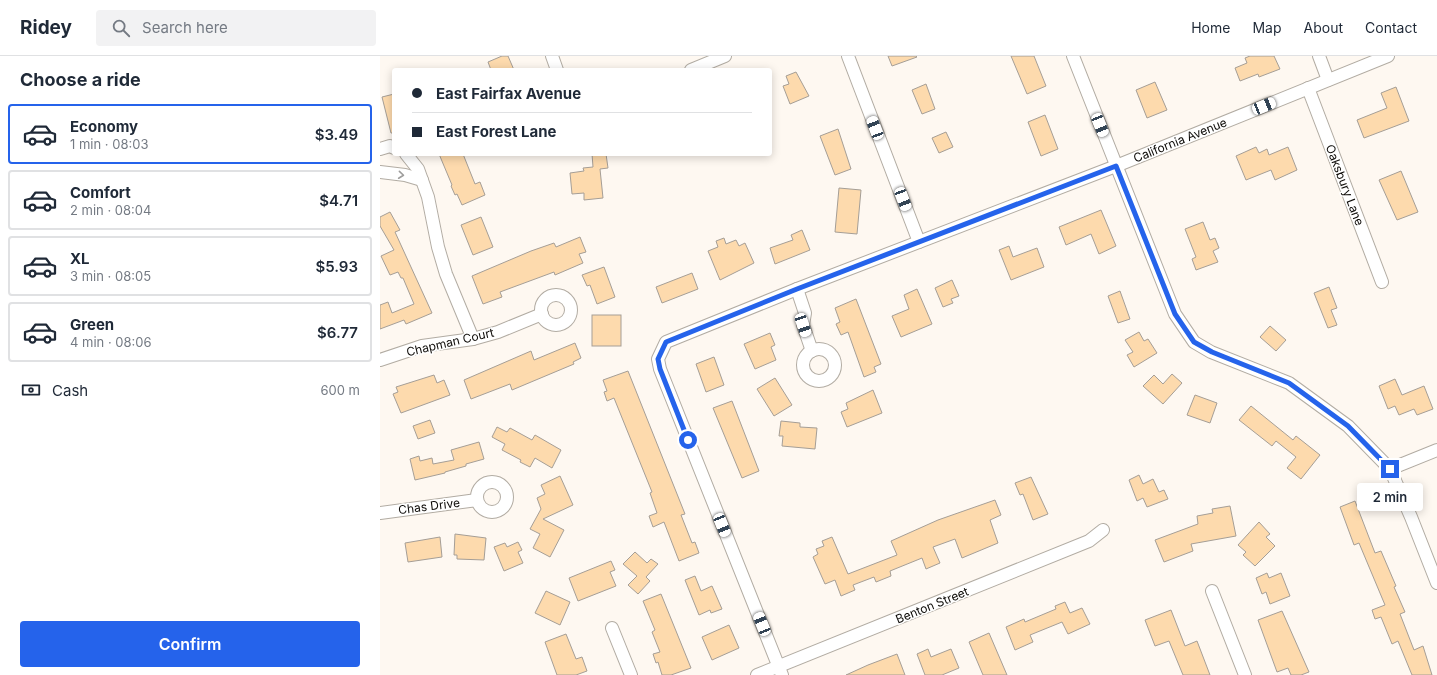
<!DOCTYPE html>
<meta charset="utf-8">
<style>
:root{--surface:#fff;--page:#f2f2f3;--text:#1f2937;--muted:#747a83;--line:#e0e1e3;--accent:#2563eb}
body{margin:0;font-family:Inter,sans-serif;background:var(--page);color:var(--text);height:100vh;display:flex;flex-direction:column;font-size:15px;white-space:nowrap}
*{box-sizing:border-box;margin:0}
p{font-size:13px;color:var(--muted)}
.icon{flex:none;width:22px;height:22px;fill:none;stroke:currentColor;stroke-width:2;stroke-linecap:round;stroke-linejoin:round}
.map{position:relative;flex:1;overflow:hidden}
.panel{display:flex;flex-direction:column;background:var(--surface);width:380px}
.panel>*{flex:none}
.guide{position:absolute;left:12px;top:12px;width:380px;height:88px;border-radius:4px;box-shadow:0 2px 10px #0003;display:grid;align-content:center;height:88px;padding:0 20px;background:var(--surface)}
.end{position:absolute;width:18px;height:18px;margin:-9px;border:5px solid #2563eb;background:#fff;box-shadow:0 0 0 2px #fff}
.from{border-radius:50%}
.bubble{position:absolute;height:28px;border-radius:4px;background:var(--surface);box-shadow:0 2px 10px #0003;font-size:13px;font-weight:600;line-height:28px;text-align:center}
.car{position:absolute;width:12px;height:24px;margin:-12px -6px;border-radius:5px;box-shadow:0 0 3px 1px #0007;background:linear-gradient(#fff 24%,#345 0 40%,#fff 0 76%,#345 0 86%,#fff 0)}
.guide b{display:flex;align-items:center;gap:14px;height:38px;font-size:15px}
.guide b+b{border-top:1px solid var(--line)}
.guide i{width:10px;height:10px;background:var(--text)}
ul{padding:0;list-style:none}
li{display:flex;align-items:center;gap:12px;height:60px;margin:0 8px 6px;padding:0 12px;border:2px solid var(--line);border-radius:4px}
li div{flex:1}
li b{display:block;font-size:15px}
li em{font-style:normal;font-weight:600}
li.selected{border-color:var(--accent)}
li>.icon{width:36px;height:36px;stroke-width:1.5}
h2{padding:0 20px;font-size:18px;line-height:48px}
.pay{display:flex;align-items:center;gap:10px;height:44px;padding:0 20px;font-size:15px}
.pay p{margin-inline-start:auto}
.primary-button{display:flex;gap:8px;margin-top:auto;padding:8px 20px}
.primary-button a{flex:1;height:46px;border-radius:4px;background:var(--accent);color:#fff;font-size:16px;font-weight:600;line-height:46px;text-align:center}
header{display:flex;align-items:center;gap:24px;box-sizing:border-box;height:56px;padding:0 20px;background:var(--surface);border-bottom:1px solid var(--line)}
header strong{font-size:19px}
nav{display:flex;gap:22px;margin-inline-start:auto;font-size:14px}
.search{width:280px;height:36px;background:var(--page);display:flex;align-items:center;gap:10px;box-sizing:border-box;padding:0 14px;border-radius:4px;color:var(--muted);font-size:15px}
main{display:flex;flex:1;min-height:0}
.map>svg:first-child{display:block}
.building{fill:#fddaad;stroke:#a59e96}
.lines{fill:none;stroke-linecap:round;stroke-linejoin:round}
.minor-casing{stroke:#b2aca3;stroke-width:14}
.minor{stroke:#fff;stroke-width:12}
.oneway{stroke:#9e9d9c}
.route{stroke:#2563eb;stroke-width:5}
.labels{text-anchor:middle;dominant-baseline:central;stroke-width:3;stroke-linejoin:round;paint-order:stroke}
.street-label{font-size:12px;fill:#0d0b08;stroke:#fff}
</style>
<header>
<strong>Ridey</strong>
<div class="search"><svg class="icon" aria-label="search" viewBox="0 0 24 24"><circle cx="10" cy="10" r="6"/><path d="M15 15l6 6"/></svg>Search here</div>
<nav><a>Home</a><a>Map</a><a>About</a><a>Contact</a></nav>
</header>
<main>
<section class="panel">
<h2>Choose a ride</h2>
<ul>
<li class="selected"><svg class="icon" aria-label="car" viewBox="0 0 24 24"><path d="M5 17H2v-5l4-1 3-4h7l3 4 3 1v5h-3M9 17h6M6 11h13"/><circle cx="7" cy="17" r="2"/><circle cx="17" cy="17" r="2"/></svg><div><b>Economy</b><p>1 min · 08:03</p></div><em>$3.49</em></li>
<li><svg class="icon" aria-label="car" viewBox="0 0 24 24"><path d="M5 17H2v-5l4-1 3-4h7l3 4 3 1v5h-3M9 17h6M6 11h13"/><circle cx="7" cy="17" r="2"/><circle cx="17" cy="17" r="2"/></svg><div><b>Comfort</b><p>2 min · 08:04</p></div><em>$4.71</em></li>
<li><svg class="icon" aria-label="car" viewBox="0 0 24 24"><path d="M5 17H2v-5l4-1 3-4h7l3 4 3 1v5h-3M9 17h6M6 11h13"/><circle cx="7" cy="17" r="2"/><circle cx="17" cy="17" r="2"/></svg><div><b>XL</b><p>3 min · 08:05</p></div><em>$5.93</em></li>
<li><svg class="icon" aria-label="car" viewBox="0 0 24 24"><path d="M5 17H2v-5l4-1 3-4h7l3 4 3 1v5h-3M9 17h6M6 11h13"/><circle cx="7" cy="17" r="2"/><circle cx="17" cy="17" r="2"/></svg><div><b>Green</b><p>4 min · 08:06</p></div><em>$6.77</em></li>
</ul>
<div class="pay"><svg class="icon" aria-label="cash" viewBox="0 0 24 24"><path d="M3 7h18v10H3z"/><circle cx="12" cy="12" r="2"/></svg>Cash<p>600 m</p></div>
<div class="primary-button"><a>Confirm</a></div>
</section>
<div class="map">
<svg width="1057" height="619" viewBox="0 0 1057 619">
<rect width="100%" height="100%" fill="#fef8f1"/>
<g class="building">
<polygon points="122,0 128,0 134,14 111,14 108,6"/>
<polygon points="508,0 536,0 537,1 512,10"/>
<polygon points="631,0 654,0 666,30 647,38"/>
<polygon points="870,0 894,0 900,13 879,21 878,18 860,25 855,12 867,7 865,2"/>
<polygon points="416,16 429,40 410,48 403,30 409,28 406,20"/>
<polygon points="775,26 787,54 767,62 756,34"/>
<polygon points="546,28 555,53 542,58 532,34"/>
<polygon points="1016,31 1029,65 984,82 977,64 1007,52 1001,37"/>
<polygon points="14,38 14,77 11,77 2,41"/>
<polygon points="665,59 678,93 661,100 648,66"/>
<polygon points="458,73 471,113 455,119 440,80"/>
<polygon points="566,76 573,91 559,97 552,82"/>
<polygon points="876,91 879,97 887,93 889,99 908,91 917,114 895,124 891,114 866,124 856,100"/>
<polygon points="59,98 83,98 95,128 100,126 105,139 82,149 77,138 75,139 71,130 72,129"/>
<polygon points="212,98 226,98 228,112 220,113 223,142 204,144 204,137 192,138 190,117 204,115 203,112 213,111"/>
<polygon points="1021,115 1038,156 1017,164 999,124"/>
<polygon points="459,132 481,134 477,178 455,176"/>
<polygon points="721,154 736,190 719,198 711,178 686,189 679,171"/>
<polygon points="10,156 20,174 15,176 52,257 26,268 24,264 0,273 0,249 8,246 12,257 34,248 23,222 21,222 18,216 10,219 1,200 14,194 0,170 0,161"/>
<polygon points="101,161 113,191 93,199 81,169"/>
<polygon points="823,166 830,184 835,182 839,192 833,195 838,206 816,214 812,203 816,201 805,173"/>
<polygon points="422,174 430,194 395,208 390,192 413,184 411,179"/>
<polygon points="200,181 206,196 199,198 203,207 175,219 174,216 120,236 122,241 103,248 92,220 151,195 174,187 176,191"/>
<polygon points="344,182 346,188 356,184 359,190 365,187 374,207 340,224 328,195 338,191 336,185"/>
<polygon points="629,190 633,201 657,192 664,211 631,224 619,194"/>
<polygon points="224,211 235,241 217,248 210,229 207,230 202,219"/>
<polygon points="312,217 318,233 282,247 276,231"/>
<polygon points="572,224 579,240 571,243 573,247 563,251 555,232"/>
<polygon points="949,231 957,252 951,254 957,269 948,272 934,237"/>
<polygon points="537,233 552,268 521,281 512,260 529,253 524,239"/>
<polygon points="740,235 750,263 738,267 728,240"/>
<polygon points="476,243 501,308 494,311 496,316 484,321 468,276 461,279 456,268 460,266 455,252"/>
<rect x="212" y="259" width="29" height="31"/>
<polygon points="890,270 906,284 896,295 880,281"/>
<polygon points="759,276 764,285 768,283 777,297 754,311 747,299 753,296 745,284"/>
<polygon points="390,277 395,289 391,291 396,304 375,313 364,288"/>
<polygon points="195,287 201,302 193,306 194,308 132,334 130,328 91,343 84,324 151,295 154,304"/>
<polygon points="334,301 344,329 326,336 316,308"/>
<polygon points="248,315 305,458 301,459 312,487 315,486 319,497 299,505 284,466 273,471 269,460 277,457 270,437 272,436 234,342 227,345 224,336 227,335 223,324"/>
<polygon points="792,318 802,327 783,348 763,330 774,319 783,328"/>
<polygon points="54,319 57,327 64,324 70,339 21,357 13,338 18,336 16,331"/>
<polygon points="395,322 412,349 394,360 377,333"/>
<polygon points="1015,323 1022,339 1044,330 1053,353 1037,359 1034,353 1019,359 1015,350 1008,353 999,330"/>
<polygon points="493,334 502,357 467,371 461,356 468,353 466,347"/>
<polygon points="815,339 837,347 830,367 807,359"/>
<polygon points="352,345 379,415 362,422 333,352"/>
<polygon points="871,350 913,384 916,380 940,399 921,423 907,412 916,401 896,385 892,390 859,364"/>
<polygon points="50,364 55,377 38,383 33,370"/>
<polygon points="401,365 420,367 420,371 437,372 435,393 402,390 403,380 399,380"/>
<polygon points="117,371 127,376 130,372 152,384 155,379 181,394 172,412 155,402 150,411 140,406 141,404 122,394 125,388 112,381"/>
<polygon points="99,386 104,403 86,408 86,410 65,416 65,417 35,424 30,403 39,400 40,405 52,402 53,408 74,404 71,394"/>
<polygon points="759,419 763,428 773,423 779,436 784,434 788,443 767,451 763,442 757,445 749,424"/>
<polygon points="180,420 193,449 163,463 184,474 170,501 153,492 160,478 150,473 161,453 157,442 165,438 161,429"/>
<polygon points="651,421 668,458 653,464 643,438 640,439 635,427"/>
<polygon points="615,444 621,459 610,464 618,487 582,502 575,483 553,491 560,507 546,513 542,502 510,515 511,520 496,526 494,521 473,529 475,534 461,540 455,524 445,528 433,501 438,498 436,493 444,490 442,485 452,481 468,518 517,499 511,485 558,464"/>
<polygon points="975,445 995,497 1001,495 1016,530 1014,531 1025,556 1020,558 1034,594 1043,590 1052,619 1032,619 1018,585 1012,588 1001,561 995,563 992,554 1005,549 979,487 974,489 960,451"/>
<polygon points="850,450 856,480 811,488 813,495 784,506 775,484 818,468 817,460 833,457 832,453"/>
<polygon points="879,466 890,478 886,481 895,490 875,510 863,499 866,496 858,489"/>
<polygon points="75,478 106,482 104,504 77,503 77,499 74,499"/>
<polygon points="60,481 62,501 28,506 25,487"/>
<polygon points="138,486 142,494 138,496 143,507 124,515 114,491 125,487 127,491"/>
<polygon points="255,496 267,507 271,503 278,508 266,521 270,525 258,538 248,529 257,520 243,508"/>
<polygon points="231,505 235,514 230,516 236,530 198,545 189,522"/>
<polygon points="887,517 889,522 901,517 910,540 890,548 886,536 882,538 876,522"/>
<polygon points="315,520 321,535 332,530 342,553 331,557 330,554 319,559 305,524"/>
<polygon points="166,535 190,546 180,569 155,557"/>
<polygon points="281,538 311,612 291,619 282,619 278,606 276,607 273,598 280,596 272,576 275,574 263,545"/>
<polygon points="685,546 690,557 702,552 710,568 688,578 682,566 650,579 653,586 635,594 626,571 644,563 645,566 676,553 675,550"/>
<polygon points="791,554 805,590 817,585 830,619 803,619 789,585 775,590 765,564"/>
<polygon points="902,555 929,616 921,619 911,619 908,612 897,616 878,564"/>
<polygon points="349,569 359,592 332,604 322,581"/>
<polygon points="609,577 627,619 603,619 589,586"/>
<polygon points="186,578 196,603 202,601 207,615 196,619 177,619 165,586"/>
<polygon points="548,593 551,601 571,593 579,612 562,619 545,619 537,598"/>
<polygon points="517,598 525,619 466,619 488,609"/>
</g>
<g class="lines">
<g class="minor-casing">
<g id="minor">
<polyline points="172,0 177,14"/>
<polyline points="468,0 539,186"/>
<polyline points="693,0 795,258 814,286 831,296 909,327 968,370 1010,413 1031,461 1057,527"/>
<polyline points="939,0 948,24"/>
<polyline points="311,14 345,0"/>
<polyline points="928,32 1002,226"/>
<polyline points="0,93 10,90 14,92"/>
<polyline points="26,98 38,113 48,141 58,191 66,218 93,283"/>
<polyline points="0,116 25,119 42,124"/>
<polyline points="417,233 425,257 423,269 432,295"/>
<circle cx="176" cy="254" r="15"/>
<circle cx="439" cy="309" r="16"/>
<polyline points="0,304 42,290 93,283 118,276 162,258"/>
<polyline points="1010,413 1057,394"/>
<circle cx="112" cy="441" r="15"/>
<polyline points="0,457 97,444"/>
<polyline points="832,535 865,619"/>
<polyline points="232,572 251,619"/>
<polyline points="377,619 709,485 723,474"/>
<polyline points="402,619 280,313 278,303 286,286 417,233 736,110 1008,0"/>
</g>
</g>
<use href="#minor" class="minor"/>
</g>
<defs><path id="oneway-chevron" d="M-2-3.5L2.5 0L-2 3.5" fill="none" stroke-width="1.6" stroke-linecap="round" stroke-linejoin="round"/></defs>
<use class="oneway" href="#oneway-chevron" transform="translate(21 119) rotate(6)"/>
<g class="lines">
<polyline class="route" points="308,384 280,313 278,303 286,286 417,233 736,110 795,258 814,286 832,296 909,327 968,370 1010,413"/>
</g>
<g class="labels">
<g class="street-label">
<text transform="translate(800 84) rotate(-22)">California Avenue</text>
<text transform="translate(965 129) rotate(69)">Oaksbury Lane</text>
<text transform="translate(70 286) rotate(-13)">Chapman Court</text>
<text transform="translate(49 450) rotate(-7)">Chas Drive</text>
<text transform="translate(552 549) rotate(-22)">Benton Street</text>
</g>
</g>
</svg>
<i class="end from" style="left:308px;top:384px"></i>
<i class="end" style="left:1010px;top:413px"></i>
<div class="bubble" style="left:977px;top:427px;width:66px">2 min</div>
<i class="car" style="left:884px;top:50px;rotate:68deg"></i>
<i class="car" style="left:720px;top:69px;rotate:158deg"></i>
<i class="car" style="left:495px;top:72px;rotate:339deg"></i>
<i class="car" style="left:523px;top:143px;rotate:159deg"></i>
<i class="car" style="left:423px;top:269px;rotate:161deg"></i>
<i class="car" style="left:342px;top:469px;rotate:158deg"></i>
<i class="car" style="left:382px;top:568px;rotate:338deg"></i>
<div class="guide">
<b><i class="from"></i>East Fairfax Avenue</b>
<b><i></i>East Forest Lane</b>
</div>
</div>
</main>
